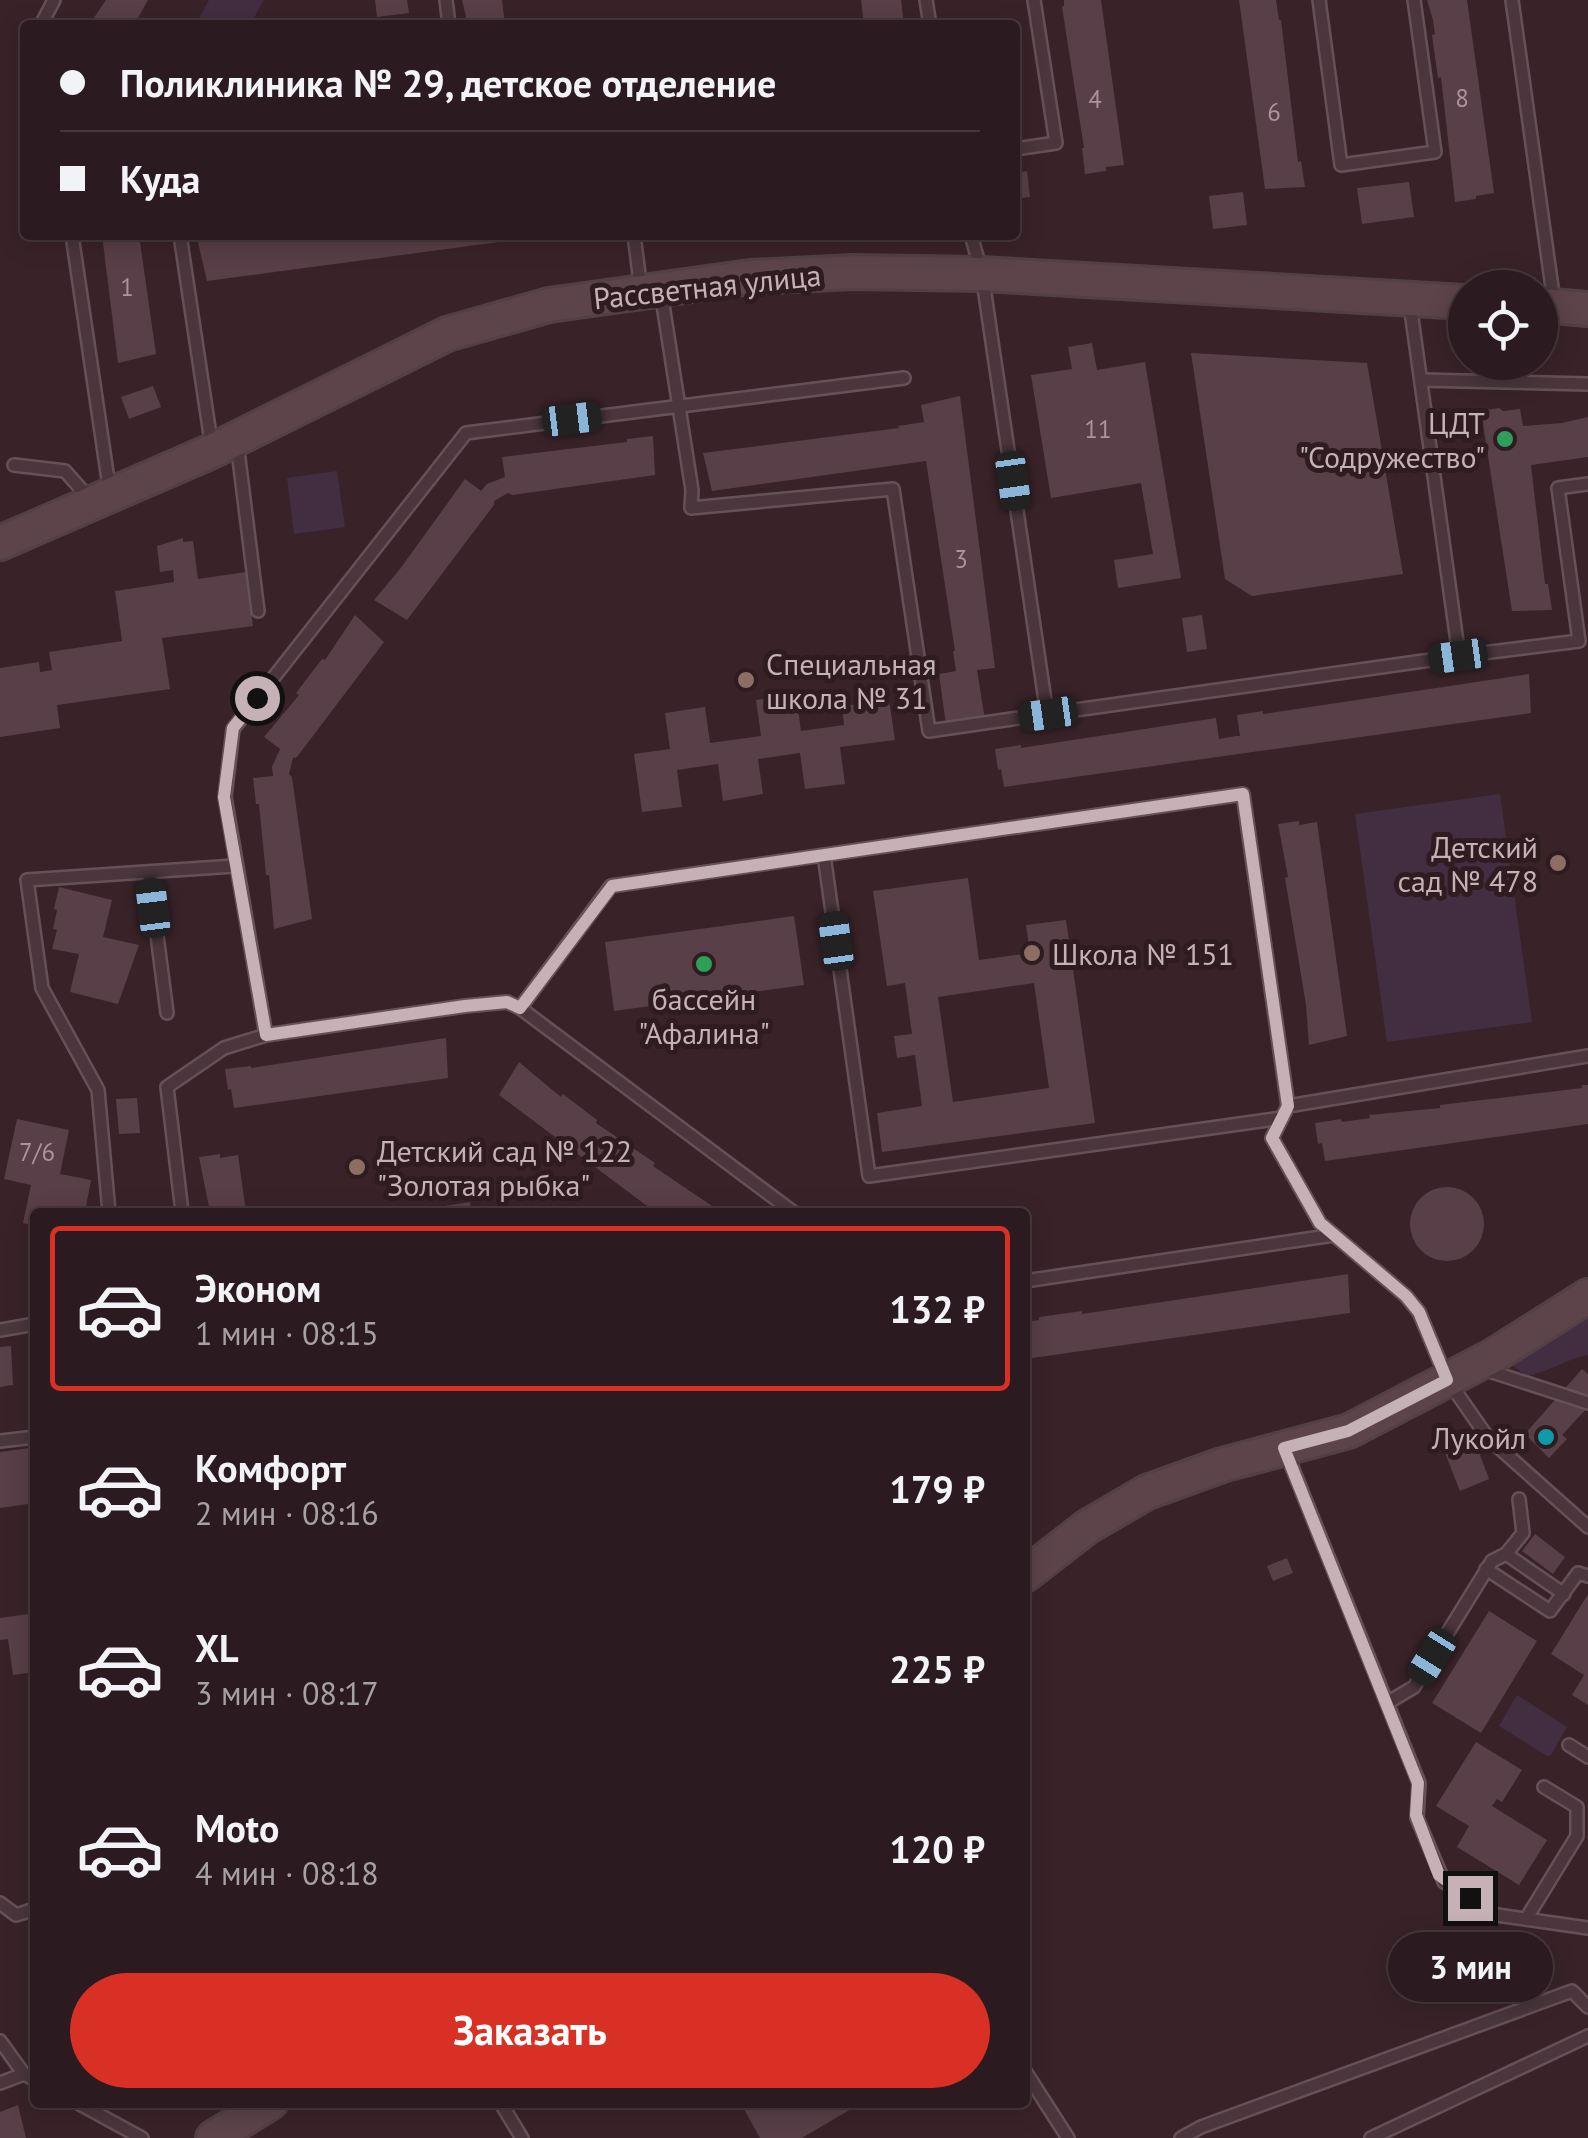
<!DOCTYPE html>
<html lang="ru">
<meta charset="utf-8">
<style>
:root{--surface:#2b1a1f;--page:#37272c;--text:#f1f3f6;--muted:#a6a1a4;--line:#47383d;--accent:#d93025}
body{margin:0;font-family:"PT Sans",sans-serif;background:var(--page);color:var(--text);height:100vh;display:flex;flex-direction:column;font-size:38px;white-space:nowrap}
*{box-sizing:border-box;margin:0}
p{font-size:32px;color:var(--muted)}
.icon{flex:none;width:55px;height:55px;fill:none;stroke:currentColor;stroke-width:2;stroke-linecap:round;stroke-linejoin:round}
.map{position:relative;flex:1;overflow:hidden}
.details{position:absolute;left:30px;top:1208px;width:1000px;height:900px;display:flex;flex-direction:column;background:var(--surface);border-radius:10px;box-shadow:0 5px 25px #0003,0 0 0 2px var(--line)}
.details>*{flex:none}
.hud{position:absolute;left:20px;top:20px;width:1000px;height:220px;border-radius:10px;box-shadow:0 5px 25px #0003,0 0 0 2px var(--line);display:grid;align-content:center;height:220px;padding:0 40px;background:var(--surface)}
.tools{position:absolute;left:1448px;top:270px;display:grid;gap:20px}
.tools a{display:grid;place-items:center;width:110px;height:110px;border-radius:50%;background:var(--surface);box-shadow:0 5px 25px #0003,0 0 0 2px var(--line);font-size:50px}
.end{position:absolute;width:45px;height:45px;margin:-22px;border:12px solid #c6b1b7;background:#111;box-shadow:0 0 0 5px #111}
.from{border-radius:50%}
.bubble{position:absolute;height:70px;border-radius:35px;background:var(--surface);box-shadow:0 5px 25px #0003,0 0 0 2px var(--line);font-size:32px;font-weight:700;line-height:70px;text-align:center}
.car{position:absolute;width:30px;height:60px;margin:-30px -15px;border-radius:12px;box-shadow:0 0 8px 2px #0007;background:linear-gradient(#222 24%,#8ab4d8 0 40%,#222 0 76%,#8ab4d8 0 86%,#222 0)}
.hud b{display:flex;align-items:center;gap:35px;height:95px;font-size:38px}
.hud b+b{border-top:2px solid var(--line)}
.hud i{width:25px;height:25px;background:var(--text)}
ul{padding:18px 0 0;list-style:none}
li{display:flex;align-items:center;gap:30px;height:165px;margin:0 20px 15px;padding:0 20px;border:5px solid transparent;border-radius:10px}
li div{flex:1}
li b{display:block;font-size:38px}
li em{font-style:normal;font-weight:700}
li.current{border-color:var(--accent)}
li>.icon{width:90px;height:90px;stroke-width:1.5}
.primary-button{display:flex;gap:20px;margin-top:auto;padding:20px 40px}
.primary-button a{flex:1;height:115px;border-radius:60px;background:var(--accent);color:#fff;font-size:40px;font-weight:700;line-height:115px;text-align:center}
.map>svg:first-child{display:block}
.green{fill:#432d41}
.building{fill:#593f47;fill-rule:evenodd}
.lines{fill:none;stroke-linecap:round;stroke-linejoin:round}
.lane-casing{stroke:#655157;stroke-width:16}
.secondary-casing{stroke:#534045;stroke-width:38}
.lane{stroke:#4a363c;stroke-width:11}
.secondary{stroke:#5d444a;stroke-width:32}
.route{stroke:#c6b1b7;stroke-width:12}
.leisure-dot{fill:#2e9e5b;stroke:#2f1c21;stroke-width:4}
.education-dot{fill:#8d6e63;stroke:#2f1c21;stroke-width:4}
.culture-dot{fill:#0f9aa8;stroke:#2f1c21;stroke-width:4}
.labels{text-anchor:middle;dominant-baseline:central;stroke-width:10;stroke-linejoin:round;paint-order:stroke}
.number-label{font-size:25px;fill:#ab949b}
.street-label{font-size:30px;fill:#c6b1b7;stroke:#2f1c21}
.poi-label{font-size:30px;fill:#c6b1b7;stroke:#2f1c21;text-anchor:end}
</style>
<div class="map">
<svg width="1588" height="2138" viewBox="0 0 1588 2138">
<rect width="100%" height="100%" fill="#392329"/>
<g class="green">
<polygon points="209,0 264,0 250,25 195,25"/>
<polygon points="337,471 345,527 294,534 287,478"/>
<polygon points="1500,794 1532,1022 1387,1042 1355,814"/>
<path d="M1588,1315v40c-22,4 -39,17 -61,21l-17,-12z"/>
<polygon points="1517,1695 1567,1727 1551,1755 1547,1756 1499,1726"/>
</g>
<g class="building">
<polygon points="106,0 148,0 134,25 89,25"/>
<polygon points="375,0 407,0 409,13 377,17"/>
<polygon points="462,0 502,0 505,25 468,25"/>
<polygon points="861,0 901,0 904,25 864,25"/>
<polygon points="1064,0 1101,0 1124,165 1106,167 1106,171 1085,174 1082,148 1084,148 1062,7 1064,6"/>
<polygon points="1239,0 1276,0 1279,20 1281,20 1298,162 1301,161 1305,187 1265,189"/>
<polygon points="1427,0 1467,0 1494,193 1476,196 1476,199 1455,202 1441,77 1438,78 1432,35 1435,34 1433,20"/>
<polygon points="1027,171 1030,197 1015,199 1015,173"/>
<polygon points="1409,182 1414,217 1362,224 1357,188"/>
<polygon points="1243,192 1247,225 1213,229 1209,196"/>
<polygon points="102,235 139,235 156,354 118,363"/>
<polygon points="252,235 524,235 522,239 207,281 198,242 224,239 224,241"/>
<polygon points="1092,343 1097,370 1145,362 1181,578 1118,588 1114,560 1153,554 1141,483 1051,498 1031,375 1072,369 1068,347"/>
<polygon points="1191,353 1367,363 1403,574 1252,596 1225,579"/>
<polygon points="153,386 161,407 129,419 121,397"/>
<polygon points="960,396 995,668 977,670 985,720 946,725 939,674 956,671 953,651 955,651 926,461 712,491 703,453 899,428 898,426 924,422 921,405"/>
<polygon points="1499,408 1503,411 1520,409 1523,426 1562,423 1588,417 1588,457 1531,465 1545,584 1548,584 1552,610 1512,611 1481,411"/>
<polygon points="653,436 655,475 512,495 508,493 494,501 494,505 407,620 374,600 400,569 465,479 481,491 487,484 505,477 502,457 627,442 627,439"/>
<polygon points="183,538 183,542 193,541 198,579 246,572 253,626 162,638 170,689 57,705 60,728 0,737 0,668 39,662 40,672 52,670 49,652 122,641 115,591 174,582 173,570 160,572 157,546"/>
<polygon points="355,615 384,642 297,757 293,758 289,774 292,777 312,919 274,929 269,875 266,875 259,804 256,804 253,778 273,776 272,767 280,749 264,737 299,695 296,693 322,659 325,660"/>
<polygon points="1202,615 1207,649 1187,652 1182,618"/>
<polygon points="1529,674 1531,713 1004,787 1001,769 998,770 995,749 1021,745 1021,748 1216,718 1219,739 1236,736 1240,736 1237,715 1263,711 1263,714"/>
<polygon points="796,694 801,731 844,725 842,706 889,700 895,740 840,747 845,784 805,789 800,753 758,759 763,794 723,801 718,764 677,770 682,807 642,812 634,754 670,749 665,713 705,707 710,743 761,736 756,700"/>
<polygon points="1299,821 1299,825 1317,822 1347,1036 1309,1045 1306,1005 1285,878 1288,877 1278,824"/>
<path d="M968,878l11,82 51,-7 -4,-28 40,-5 29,203 -213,29 -5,-39 45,-7 -7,-51 -18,3 -3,-22 18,-2 -7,-51 -18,3 -14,-95zM1034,983l15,105 -96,14 -15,-105z"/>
<polygon points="59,887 112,900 103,937 139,945 118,1004 70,992 79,954 52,949 57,930 53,929 57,910 54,909"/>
<polygon points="794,916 804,985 614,1011 605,942"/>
<polygon points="446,1038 448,1078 234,1108 231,1089 228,1090 225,1069 251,1066 251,1068"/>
<polygon points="519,1062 550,1088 561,1097 563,1094 597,1120 596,1123 655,1163 653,1166 712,1206 715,1212 655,1212 499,1095"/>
<polygon points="1582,1085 1588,1085 1588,1124 1325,1161 1322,1143 1318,1144 1315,1123 1341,1119 1342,1122 1370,1118 1369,1115 1440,1108 1440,1105 1582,1088"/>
<polygon points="137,1098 140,1133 119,1134 116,1099"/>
<polygon points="17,1119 69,1130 60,1174 91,1180 85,1212 35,1212 35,1226 23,1223 31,1185 4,1179"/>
<polygon points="220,1154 220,1158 238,1155 246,1212 210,1212 199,1157"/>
<circle cx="1447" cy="1224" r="37"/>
<polygon points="470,1202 471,1212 433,1212 432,1208"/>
<polygon points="1348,1274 1350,1313 1025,1359 1025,1322 1039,1320 1039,1317 1082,1311 1082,1314"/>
<polygon points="11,1346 13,1385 0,1387 0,1347"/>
<polygon points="1582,1369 1588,1374 1588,1407 1562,1435 1567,1439 1549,1458 1525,1434"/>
<polygon points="1475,1442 1489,1479 1460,1491 1445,1453"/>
<polygon points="29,1448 35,1503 0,1508 0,1452"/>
<polygon points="1535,1534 1565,1557 1553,1574 1522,1551"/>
<polygon points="1287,1558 1293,1573 1273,1581 1267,1566"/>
<polygon points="1588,1594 1588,1705 1572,1695 1584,1675 1551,1654"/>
<polygon points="1489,1611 1537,1641 1481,1733 1432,1703"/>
<polygon points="35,1613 35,1672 13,1675 8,1639 0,1640 0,1618"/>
<polygon points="1476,1742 1522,1770 1502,1802 1497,1799 1492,1806 1547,1840 1519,1885 1457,1847 1469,1826 1436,1806"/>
<polygon points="740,2102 863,2102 802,2138 760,2138"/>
<polygon points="18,2105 26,2138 0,2138 0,2112"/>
</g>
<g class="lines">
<g class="lane-casing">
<g id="lane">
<polyline points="446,0 449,25"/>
<polyline points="926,0 930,25"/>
<polyline points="1319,0 1341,165 1435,152 1414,0"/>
<polyline points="1512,0 1554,302"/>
<polyline points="41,25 54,0"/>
<polyline points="1015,149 1056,143 1034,0"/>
<polyline points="72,235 110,493"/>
<polyline points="180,235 212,448"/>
<polyline points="634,235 641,290"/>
<polyline points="971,235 982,274 1047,714 1459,656 1410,304"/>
<polyline points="661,292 692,490 691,508 893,489 929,731 1047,714"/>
<polyline points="1421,380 1588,384"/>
<polyline points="237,443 258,611"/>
<polyline points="14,465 65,471 89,498"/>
<polyline points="1459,656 1579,641 1558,488 1588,484"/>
<polyline points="824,855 869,1176 1282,1118"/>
<polyline points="149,873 167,1013"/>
<polyline points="520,1008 793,1212"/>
<polyline points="266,1035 225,797 233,729 466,433 904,378"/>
<polyline points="1588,1056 1288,1106 1272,1138 1320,1223 1406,1296 1419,1312 1447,1379 1488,1438 1588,1527"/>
<polyline points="109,1212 98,1090 42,988 27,880 234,866"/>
<polyline points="182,1212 167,1087 224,1048 266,1035 465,1006 507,1002 520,1008 611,886 1243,794 1288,1106"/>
<polyline points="1025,1281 1334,1235"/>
<polyline points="0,1330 35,1324"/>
<polyline points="1483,1369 1588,1403"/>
<polyline points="0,1441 35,1437"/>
<polyline points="1286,1452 1419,1783 1417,1818 1444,1882 1497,1915 1588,1928"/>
<polyline points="1506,1554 1564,1594"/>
<polyline points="1486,1569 1550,1611 1578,1573 1588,1576"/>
<polyline points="1387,1703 1414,1687 1492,1561 1506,1554 1523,1533 1519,1499"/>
<polyline points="1569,1745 1588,1757"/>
<polyline points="0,1903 16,1915 35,1909"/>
<polyline points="1526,1919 1577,1836 1577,1807 1544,1787"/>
<polyline points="0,2041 24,2074"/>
<polyline points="1025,2071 1068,2138"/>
<polyline points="0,2083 24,2074 35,2080"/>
<polyline points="76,2102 142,2138"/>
<polyline points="500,2102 522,2138"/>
<polyline points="1181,2138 1201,2127 1572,1991 1588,2007"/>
<polyline points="1371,2138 1588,2036"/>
</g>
</g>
<g class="secondary-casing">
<g id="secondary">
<polyline points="1540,305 1588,309"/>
<polyline points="0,543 212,451 447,334 549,305 750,277 853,272 982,274 1465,302"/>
<polyline points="1025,1575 1087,1527 1147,1492 1222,1465 1349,1431 1493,1356 1588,1296"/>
<polyline points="213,2138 271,2102"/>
</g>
</g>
<use href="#lane" class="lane"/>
<use href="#secondary" class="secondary"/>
</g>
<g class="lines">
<polyline class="route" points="257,698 233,728 224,797 266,1035 465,1006 507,1002 520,1008 612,886 1243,794 1288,1106 1272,1138 1320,1223 1406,1296 1419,1312 1447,1380 1348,1431 1284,1448 1418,1783 1416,1815 1439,1875 1470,1898"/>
</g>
<g class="leisure-dot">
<circle cx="1505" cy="439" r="10"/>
<circle cx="704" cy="964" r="10"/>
</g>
<g class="education-dot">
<circle cx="746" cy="680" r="10"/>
<circle cx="1558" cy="863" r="10"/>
<circle cx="1032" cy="953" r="10"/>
<circle cx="357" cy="1167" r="10"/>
</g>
<circle class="culture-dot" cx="1546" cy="1437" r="10"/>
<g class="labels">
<g class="number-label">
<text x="1462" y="98">8</text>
<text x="1095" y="99">4</text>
<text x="1274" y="112">6</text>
<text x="127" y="287">1</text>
<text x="1098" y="429">11</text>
<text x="961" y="559">3</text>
<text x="37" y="1152">7/6</text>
</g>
<g class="street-label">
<text transform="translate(707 286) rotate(-6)">Рассветная улица</text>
</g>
<g class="poi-label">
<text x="1485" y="422">ЦДТ<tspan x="1485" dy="34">"Содружество"</tspan></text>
<text x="766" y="663" text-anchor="start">Специальная<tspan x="766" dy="34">школа № 31</tspan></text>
<text x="1538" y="846">Детский<tspan x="1538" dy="34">сад № 478</tspan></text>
<text x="1052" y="953" text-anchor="start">Школа № 151</text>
<text x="704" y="998" text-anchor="middle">бассейн<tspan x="704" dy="34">"Афалина"</tspan></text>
<text x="377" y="1150" text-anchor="start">Детский сад № 122<tspan x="377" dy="34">"Золотая рыбка"</tspan></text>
<text x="1526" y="1437">Лукойл</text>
</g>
</g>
</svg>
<div class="tools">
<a><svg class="icon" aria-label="locate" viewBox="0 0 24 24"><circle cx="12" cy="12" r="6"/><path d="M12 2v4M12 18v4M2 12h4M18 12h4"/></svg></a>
</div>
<i class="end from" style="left:257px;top:698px"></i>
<i class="end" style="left:1470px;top:1898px"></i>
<div class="bubble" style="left:1388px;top:1932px;width:165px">3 мин</div>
<i class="car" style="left:572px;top:419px;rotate:83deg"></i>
<i class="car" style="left:1013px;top:481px;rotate:172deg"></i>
<i class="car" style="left:1458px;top:656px;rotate:262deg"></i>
<i class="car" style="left:1048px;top:714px;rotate:262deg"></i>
<i class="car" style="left:153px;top:908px;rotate:353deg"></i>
<i class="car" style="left:836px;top:941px;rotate:352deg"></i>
<i class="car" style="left:1432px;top:1657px;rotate:212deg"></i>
<div class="hud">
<b><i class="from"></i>Поликлиника № 29, детское отделение</b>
<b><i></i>Куда</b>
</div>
<section class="details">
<ul>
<li class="current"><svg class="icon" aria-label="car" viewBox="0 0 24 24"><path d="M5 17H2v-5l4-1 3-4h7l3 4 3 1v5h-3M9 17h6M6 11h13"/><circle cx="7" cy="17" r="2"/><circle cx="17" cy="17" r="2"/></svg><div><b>Эконом</b><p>1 мин · 08:15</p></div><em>132 ₽</em></li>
<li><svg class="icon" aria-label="car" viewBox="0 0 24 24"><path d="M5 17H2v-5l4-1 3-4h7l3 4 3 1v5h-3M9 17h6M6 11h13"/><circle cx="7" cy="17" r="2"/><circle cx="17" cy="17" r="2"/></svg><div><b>Комфорт</b><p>2 мин · 08:16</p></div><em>179 ₽</em></li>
<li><svg class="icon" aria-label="car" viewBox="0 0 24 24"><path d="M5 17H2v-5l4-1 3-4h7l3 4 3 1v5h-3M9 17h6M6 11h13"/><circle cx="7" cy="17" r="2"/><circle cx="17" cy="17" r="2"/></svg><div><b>XL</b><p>3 мин · 08:17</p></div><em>225 ₽</em></li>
<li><svg class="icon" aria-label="car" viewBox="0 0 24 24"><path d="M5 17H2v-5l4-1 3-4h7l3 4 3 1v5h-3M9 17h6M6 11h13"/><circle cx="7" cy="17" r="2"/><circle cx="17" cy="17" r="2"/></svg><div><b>Moto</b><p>4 мин · 08:18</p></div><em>120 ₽</em></li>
</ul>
<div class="primary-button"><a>Заказать</a></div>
</section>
</div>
